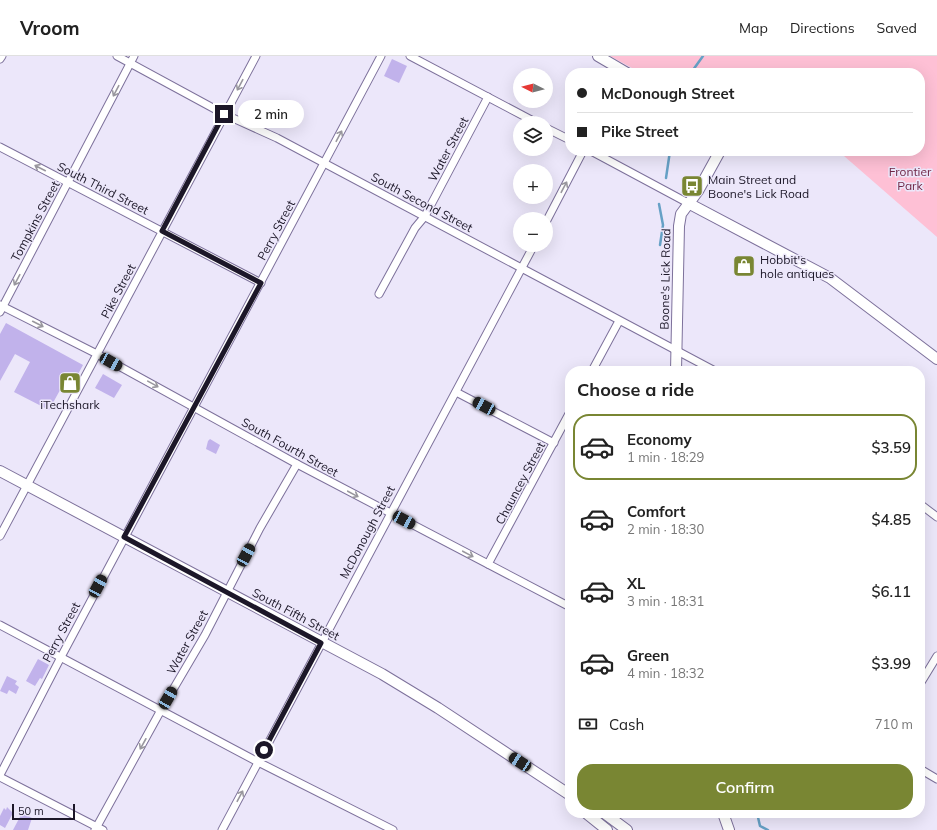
<!DOCTYPE html>
<meta charset="utf-8">
<style>
:root{--surface:#fff;--page:#f6f6f6;--text:#222;--muted:#767676;--line:#e0e0e0;--accent:#798633}
body{margin:0;font-family:Mulish,sans-serif;background:var(--page);color:var(--text);height:100vh;display:flex;flex-direction:column;font-size:15px;white-space:nowrap}
*{box-sizing:border-box;margin:0}
p{font-size:13px;color:var(--muted)}
.icon{flex:none;width:22px;height:22px;fill:none;stroke:currentColor;stroke-width:2;stroke-linecap:round;stroke-linejoin:round}
.map{position:relative;flex:1;overflow:hidden}
.panel{position:absolute;left:565px;top:310px;width:360px;height:452px;display:flex;flex-direction:column;background:var(--surface);border-radius:16px;box-shadow:0 4px 16px #0002}
.panel>*{flex:none}
.banner{position:absolute;left:565px;top:12px;width:360px;height:88px;border-radius:16px;box-shadow:0 4px 16px #0002;display:grid;align-content:center;height:88px;padding:0 12px;background:var(--surface)}
.needle{width:26px;rotate:276deg}
.controls{position:absolute;left:513px;top:12px;display:grid;gap:8px}
.controls a{display:grid;place-items:center;width:40px;height:40px;border-radius:50%;background:var(--surface);box-shadow:0 4px 16px #0002;font-size:20px}
.scale{position:absolute;left:12px;bottom:10px;width:63px;box-sizing:border-box;padding-left:4px;border:2px solid #1c1728;border-top:0;font-size:11px;line-height:14px;white-space:nowrap;color:#1c1728;-webkit-text-stroke:3px #ece7fa;paint-order:stroke}
.end{position:absolute;width:18px;height:18px;margin:-9px;border:5px solid #1c1728;background:#fff;box-shadow:0 0 0 2px #fff}
.from{border-radius:50%}
.bubble{position:absolute;height:28px;border-radius:14px;background:var(--surface);box-shadow:0 4px 16px #0002;font-size:13px;font-weight:600;line-height:28px;text-align:center}
.car{position:absolute;width:12px;height:24px;margin:-12px -6px;border-radius:5px;box-shadow:0 0 3px 1px #0007;background:linear-gradient(#222 24%,#8ab4d8 0 40%,#222 0 76%,#8ab4d8 0 86%,#222 0)}
.banner b{display:flex;align-items:center;gap:14px;height:38px;font-size:15px}
.banner b+b{border-top:1px solid var(--line)}
.banner i{width:10px;height:10px;background:var(--text)}
ul{padding:0;list-style:none}
li{display:flex;align-items:center;gap:12px;height:66px;margin:0 8px 6px;padding:0 4px;border:2px solid transparent;border-radius:16px}
li div{flex:1}
li b{display:block;font-size:15px}
li em{font-style:normal;font-weight:600}
li.on{border-color:var(--accent)}
li>.icon{width:36px;height:36px;stroke-width:1.5}
h2{padding:0 12px;font-size:18px;line-height:48px}
.pay{display:flex;align-items:center;gap:10px;height:44px;padding:0 12px;font-size:15px}
.pay p{margin-inline-start:auto}
.action{display:flex;gap:8px;margin-top:auto;padding:8px 12px}
.action a{flex:1;height:46px;border-radius:16px;background:var(--accent);color:#fff;font-size:16px;font-weight:600;line-height:46px;text-align:center}
header{display:flex;align-items:center;gap:24px;box-sizing:border-box;height:56px;padding:0 20px;background:var(--surface);border-bottom:1px solid var(--line)}
header strong{font-size:19px}
nav{display:flex;gap:22px;margin-inline-start:auto;font-size:14px}
.map>svg:first-child{display:block}
.green{fill:#fec0d5}
.lines{fill:none;stroke-linecap:round;stroke-linejoin:round}
.stream{stroke:#66a1c6;stroke-width:2.5}
.building{fill:#c1b2eb}
.street-casing{stroke:#7d719b;stroke-width:9}
.secondary-casing{stroke:#7d719b;stroke-width:12}
.street{stroke:#fff;stroke-width:7}
.secondary{stroke:#fff;stroke-width:10}
.oneway{stroke:#99979e}
.route{stroke:#1c1728;stroke-width:5}
.labels{text-anchor:middle;dominant-baseline:central;stroke-width:3;stroke-linejoin:round;paint-order:stroke}
.street-label{font-size:12px;fill:#1c1728;stroke:#ece7fa}
.park-label{font-size:12px;fill:#712646;stroke:#ece7fa}
.poi-label{font-size:12px;fill:#1c1728;stroke:#ece7fa;text-anchor:start}
</style>
<header>
<strong>Vroom</strong>
<nav><a>Map</a><a>Directions</a><a>Saved</a></nav>
</header>
<div class="map">
<svg width="937" height="774" viewBox="0 0 937 774">
<rect width="100%" height="100%" fill="#ece7fa"/>
<polygon class="green" points="610,0 937,0 937,181 844,100 830,95 920,95 920,17 641,17"/>
<g class="lines">
<g class="stream">
<polyline points="693,14 703,0"/>
<polyline points="666,122 670,95"/>
<polyline points="659,148 663,169 660,189"/>
<polyline points="757,757 760,770 768,774"/>
</g>
</g>
<g class="building">
<polygon points="392,3 407,10 399,27 384,20"/>
<polygon points="6,267 83,309 77,320 70,316 49,354 14,336 30,306 15,298 0,325 0,278"/>
<polygon points="103,318 122,329 114,342 95,332"/>
<polygon points="210,383 220,389 216,398 206,393 208,385"/>
<polygon points="38,603 49,609 42,623 40,622 35,630 26,625"/>
<polygon points="7,620 17,625 15,628 19,631 16,638 9,634 7,638 0,635"/>
<polygon points="7,751 13,757 5,772 0,769 0,760 4,752 6,754"/>
<polygon points="22,757 32,762 28,774 13,774"/>
</g>
<g class="lines">
<g class="street-casing">
<g id="street">
<polyline points="117,0 224,58 277,82 715,315"/>
<polyline points="410,0 537,67"/>
<polyline points="0,3 2,0"/>
<polyline points="546,72 570,84"/>
<polyline points="0,91 261,227"/>
<polyline points="591,95 688,147"/>
<polyline points="546,166 583,95"/>
<polyline points="379,238 415,172 425,160 488,41"/>
<polyline points="0,249 97,298 297,408 570,551"/>
<polyline points="0,256 134,0"/>
<polyline points="592,315 619,265"/>
<polyline points="456,336 554,387"/>
<polyline points="920,448 937,461"/>
<polyline points="0,480 256,0"/>
<polyline points="488,508 570,356"/>
<polyline points="0,569 258,706 393,774"/>
<polyline points="920,628 937,600"/>
<polyline points="920,713 937,723"/>
<polyline points="0,719 61,601 381,0"/>
<polyline points="0,721 103,774"/>
<polyline points="95,774 161,654 205,579 260,472 297,408"/>
<polyline points="222,774 534,189"/>
</g>
</g>
<g class="secondary-casing">
<g id="secondary">
<polyline points="598,0 627,17"/>
<polyline points="688,147 830,222 937,303"/>
<polyline points="676,315 679,170 681,158 698,135 720,95"/>
<polyline points="0,415 382,618 438,652 570,739"/>
<polyline points="586,757 607,774"/>
<polyline points="604,757 627,774"/>
<polyline points="723,757 729,774"/>
</g>
</g>
<use href="#street" class="street"/>
<use href="#secondary" class="secondary"/>
</g>
<defs><path id="oneway-shaft" d="M-6 0H5M1.5-3L5.5 0L1.5 3" fill="none" stroke-width="1.6" stroke-linecap="round" stroke-linejoin="round"/></defs>
<g class="oneway">
<use href="#oneway-shaft" transform="translate(240 29) rotate(118)"/>
<use href="#oneway-shaft" transform="translate(116 35) rotate(118)"/>
<use href="#oneway-shaft" transform="translate(339 80) rotate(-62)"/>
<use href="#oneway-shaft" transform="translate(40 112) rotate(-153)"/>
<use href="#oneway-shaft" transform="translate(564 131) rotate(-62)"/>
<use href="#oneway-shaft" transform="translate(17 224) rotate(118)"/>
<use href="#oneway-shaft" transform="translate(38 268) rotate(27)"/>
<use href="#oneway-shaft" transform="translate(153 328) rotate(29)"/>
<use href="#oneway-shaft" transform="translate(353 438) rotate(28)"/>
<use href="#oneway-shaft" transform="translate(468 498) rotate(28)"/>
<use href="#oneway-shaft" transform="translate(143 688) rotate(119)"/>
<use href="#oneway-shaft" transform="translate(240 740) rotate(-62)"/>
</g>
<g class="lines">
<polyline class="route" points="224,58 162,175 261,227 124,481 321,587 264,694"/>
</g>
<defs>
<g id="bus-square" transform="scale(1.15)"><rect x="-9" y="-9" width="18" height="18" rx="4" fill="#798633" stroke="#ece7fa"/><path d="M-5-6H5V4H4V6H2V4H-2V6H-4V4H-5ZM-3.5-4V0h7V-4ZM-3.5 1.2v1.5H-2V1.2ZM2 1.2v1.5H3.5V1.2Z" fill="#fff"/></g>
<g id="shop-square" transform="scale(1.15)"><rect x="-9" y="-9" width="18" height="18" rx="4" fill="#798633" stroke="#ece7fa"/><path d="M-5-2.5h2.3a2.7 3.5 0 0 1 5.4 0H5L5.5 6h-11ZM-1.5-2.5h3a1.5 2.3 0 0 0-3 0Z" fill="#fff"/></g>
</defs>
<g fill-rule="evenodd">
<use href="#bus-square" x="692" y="130"/>
<use href="#shop-square" x="744" y="210"/>
<use href="#shop-square" x="70" y="327"/>
</g>
<g class="labels">
<g class="street-label">
<text transform="translate(448 93) rotate(-62)">Water Street</text>
<text transform="translate(103 132) rotate(27)">South Third Street</text>
<text transform="translate(422 146) rotate(28)">South Second Street</text>
<text transform="translate(35 165) rotate(-62)">Tompkins Street</text>
<text transform="translate(276 174) rotate(-62)">Perry Street</text>
<text transform="translate(665 223) rotate(-89)">Boone's Lick Road</text>
<text transform="translate(118 235) rotate(-62)">Pike Street</text>
<text transform="translate(290 391) rotate(29)">South Fourth Street</text>
<text transform="translate(520 427) rotate(-62)">Chauncey Street</text>
<text transform="translate(367 476) rotate(-62)">McDonough Street</text>
<text transform="translate(296 558) rotate(28)">South Fifth Street</text>
<text transform="translate(61 576) rotate(-62)">Perry Street</text>
<text transform="translate(187 586) rotate(-61)">Water Street</text>
</g>
<g class="park-label">
<text x="910" y="115">Frontier<tspan x="910" dy="14">Park</tspan></text>
</g>
<g class="poi-label">
<text x="708" y="123">Main Street and<tspan x="708" dy="14">Boone's Lick Road</tspan></text>
<text x="760" y="203">Hobbit's<tspan x="760" dy="14">hole antiques</tspan></text>
<text x="70" y="348" text-anchor="middle">iTechshark</text>
</g>
</g>
</svg>
<div class="controls">
<a><svg class="needle" viewBox="-14 -14 28 28"><path d="M0-13l5 13h-10z" fill="#e53935"/><path d="M0 13l5-13h-10z" fill="#767676"/></svg></a>
<a><svg class="icon" aria-label="layers" viewBox="0 0 24 24"><path d="M12 4l9 5-9 5-9-5zM3 14l9 5 9-5"/></svg></a>
<a>+</a>
<a>−</a>
</div>
<div class="scale">50 m</div>
<i class="end from" style="left:264px;top:694px"></i>
<i class="end" style="left:224px;top:58px"></i>
<div class="bubble" style="left:238px;top:44px;width:66px">2 min</div>
<i class="car" style="left:111px;top:306px;rotate:119deg"></i>
<i class="car" style="left:484px;top:350px;rotate:298deg"></i>
<i class="car" style="left:404px;top:464px;rotate:118deg"></i>
<i class="car" style="left:246px;top:499px;rotate:28deg"></i>
<i class="car" style="left:98px;top:530px;rotate:28deg"></i>
<i class="car" style="left:168px;top:642px;rotate:30deg"></i>
<i class="car" style="left:520px;top:706px;rotate:303deg"></i>
<div class="banner">
<b><i class="from"></i>McDonough Street</b>
<b><i></i>Pike Street</b>
</div>
<section class="panel">
<h2>Choose a ride</h2>
<ul>
<li class="on"><svg class="icon" aria-label="car" viewBox="0 0 24 24"><path d="M5 17H2v-5l4-1 3-4h7l3 4 3 1v5h-3M9 17h6M6 11h13"/><circle cx="7" cy="17" r="2"/><circle cx="17" cy="17" r="2"/></svg><div><b>Economy</b><p>1 min · 18:29</p></div><em>$3.59</em></li>
<li><svg class="icon" aria-label="car" viewBox="0 0 24 24"><path d="M5 17H2v-5l4-1 3-4h7l3 4 3 1v5h-3M9 17h6M6 11h13"/><circle cx="7" cy="17" r="2"/><circle cx="17" cy="17" r="2"/></svg><div><b>Comfort</b><p>2 min · 18:30</p></div><em>$4.85</em></li>
<li><svg class="icon" aria-label="car" viewBox="0 0 24 24"><path d="M5 17H2v-5l4-1 3-4h7l3 4 3 1v5h-3M9 17h6M6 11h13"/><circle cx="7" cy="17" r="2"/><circle cx="17" cy="17" r="2"/></svg><div><b>XL</b><p>3 min · 18:31</p></div><em>$6.11</em></li>
<li><svg class="icon" aria-label="car" viewBox="0 0 24 24"><path d="M5 17H2v-5l4-1 3-4h7l3 4 3 1v5h-3M9 17h6M6 11h13"/><circle cx="7" cy="17" r="2"/><circle cx="17" cy="17" r="2"/></svg><div><b>Green</b><p>4 min · 18:32</p></div><em>$3.99</em></li>
</ul>
<div class="pay"><svg class="icon" aria-label="cash" viewBox="0 0 24 24"><path d="M3 7h18v10H3z"/><circle cx="12" cy="12" r="2"/></svg>Cash<p>710 m</p></div>
<div class="action"><a>Confirm</a></div>
</section>
</div>
